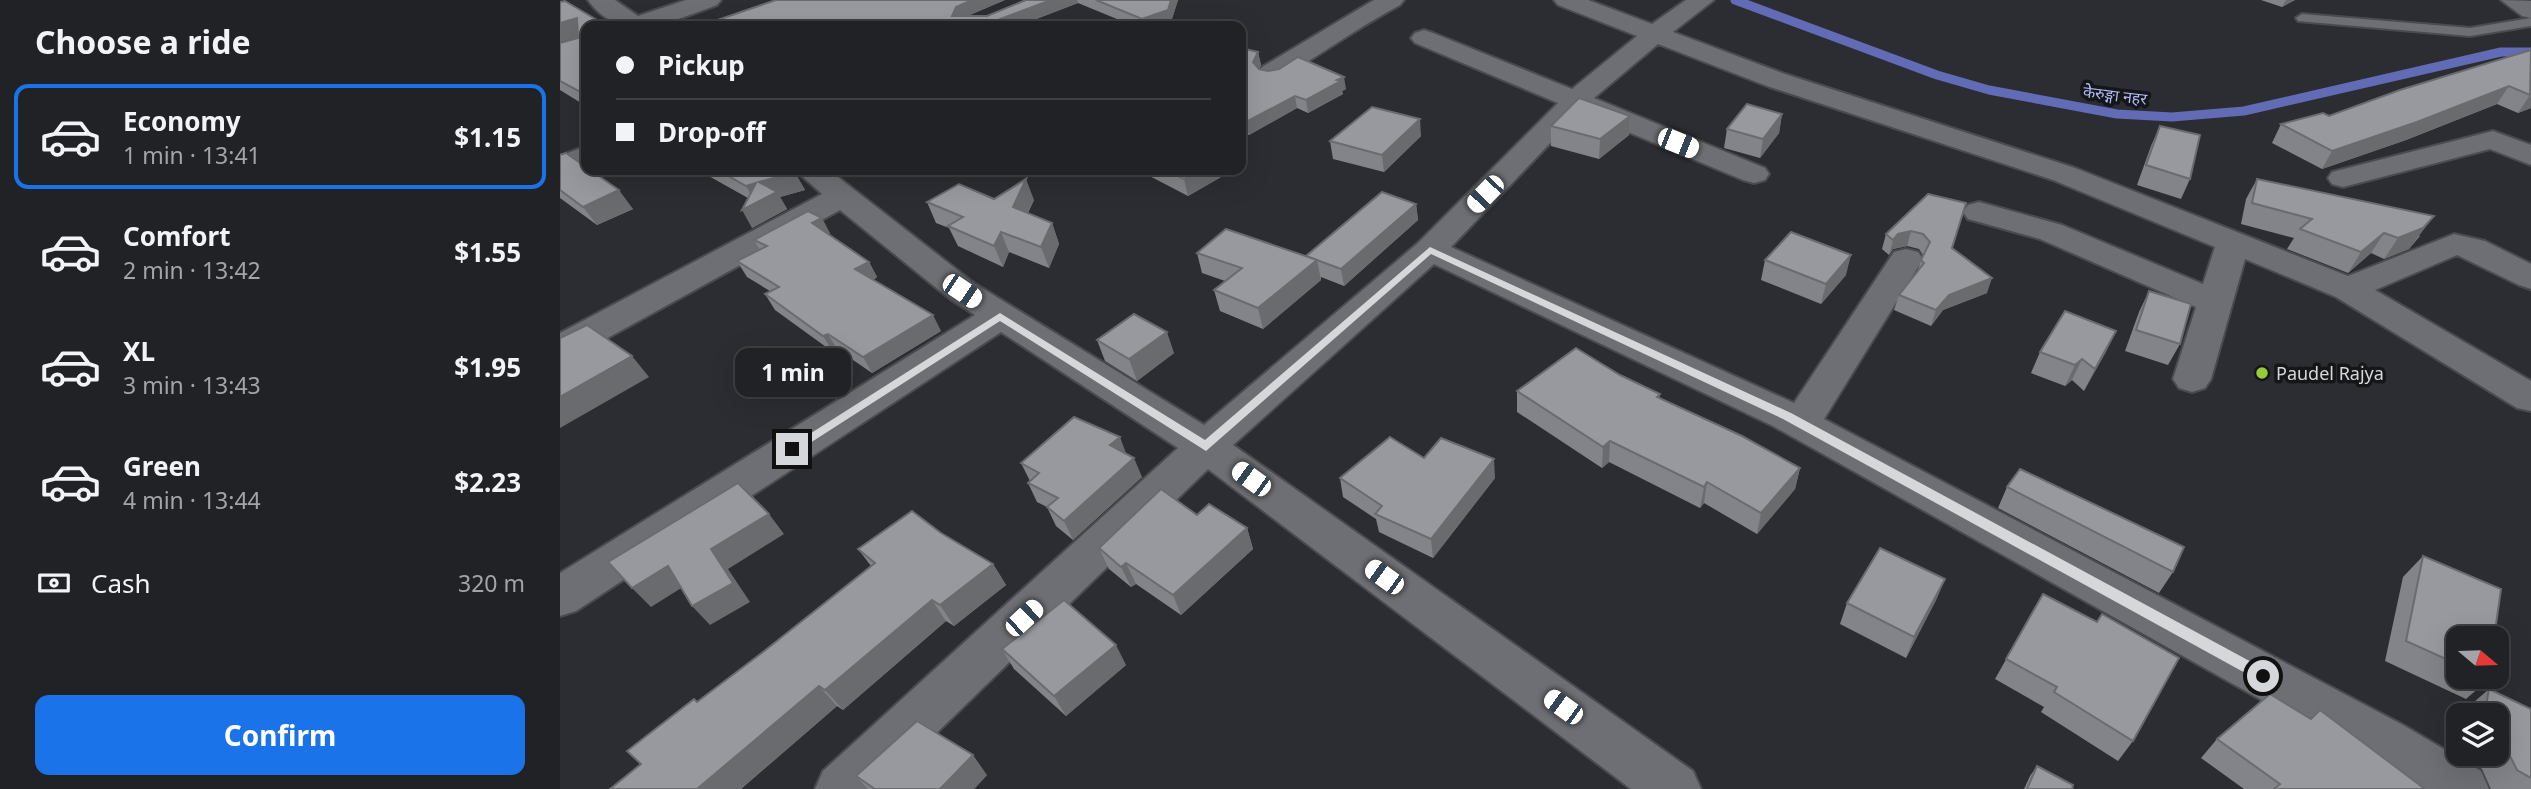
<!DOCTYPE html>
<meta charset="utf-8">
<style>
:root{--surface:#212226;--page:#2d2f32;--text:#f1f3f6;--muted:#a2a4a7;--line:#3e3f43;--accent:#1a73e8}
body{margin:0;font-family:"Noto Sans","Noto Sans Devanagari",sans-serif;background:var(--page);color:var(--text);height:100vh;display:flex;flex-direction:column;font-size:26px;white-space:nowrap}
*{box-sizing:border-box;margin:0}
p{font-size:23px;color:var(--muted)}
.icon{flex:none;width:38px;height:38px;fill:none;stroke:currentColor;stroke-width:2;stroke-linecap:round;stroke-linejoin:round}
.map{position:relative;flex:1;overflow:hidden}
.sheet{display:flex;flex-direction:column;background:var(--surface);width:560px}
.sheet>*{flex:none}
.guide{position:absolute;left:21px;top:21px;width:665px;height:154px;border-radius:14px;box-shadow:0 7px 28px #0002,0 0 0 2px var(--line);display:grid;align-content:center;height:154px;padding:0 35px;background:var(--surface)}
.needle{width:46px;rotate:109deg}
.buttons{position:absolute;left:1886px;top:626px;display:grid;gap:14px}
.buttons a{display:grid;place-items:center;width:63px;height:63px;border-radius:14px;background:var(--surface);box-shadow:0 7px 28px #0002,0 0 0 2px var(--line);font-size:35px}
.end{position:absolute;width:32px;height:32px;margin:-16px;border:9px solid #d6d7da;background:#111;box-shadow:0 0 0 4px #111}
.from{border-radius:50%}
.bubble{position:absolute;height:49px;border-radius:14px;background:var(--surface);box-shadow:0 7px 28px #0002,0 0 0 2px var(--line);font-size:23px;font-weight:700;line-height:49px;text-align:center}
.car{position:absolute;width:21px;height:42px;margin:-21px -10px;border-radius:9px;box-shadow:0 0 5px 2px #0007;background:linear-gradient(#fff 24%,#345 0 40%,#fff 0 76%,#345 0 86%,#fff 0)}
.guide b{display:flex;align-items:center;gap:24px;height:66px;font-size:26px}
.guide b+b{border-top:2px solid var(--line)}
.guide i{width:18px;height:18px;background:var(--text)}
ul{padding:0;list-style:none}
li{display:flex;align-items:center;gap:21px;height:105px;margin:0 14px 10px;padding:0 21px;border:4px solid transparent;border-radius:14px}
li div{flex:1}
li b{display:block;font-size:26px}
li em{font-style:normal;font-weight:700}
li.selected{border-color:var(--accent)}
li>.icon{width:63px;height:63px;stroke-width:1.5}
h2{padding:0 35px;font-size:32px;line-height:84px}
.pay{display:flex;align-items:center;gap:18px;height:77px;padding:0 35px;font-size:26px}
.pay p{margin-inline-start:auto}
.primary-button{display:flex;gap:14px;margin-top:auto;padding:14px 35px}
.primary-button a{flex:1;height:80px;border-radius:14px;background:var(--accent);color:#fff;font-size:28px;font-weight:700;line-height:80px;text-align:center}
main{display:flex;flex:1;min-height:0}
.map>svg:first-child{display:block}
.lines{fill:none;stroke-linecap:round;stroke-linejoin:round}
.stream{stroke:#626bb5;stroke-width:9}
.lane-casing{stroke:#4b4b4f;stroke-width:4}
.street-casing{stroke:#4b4b4f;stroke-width:4}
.lane{fill:#6e6f74;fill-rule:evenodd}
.street{fill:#6e6f74;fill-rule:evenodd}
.wall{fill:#838489}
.shaded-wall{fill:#6a6b6f}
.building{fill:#98999f;stroke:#6a6b6f;stroke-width:2}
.route{fill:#d6d7da}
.poi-dot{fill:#99cb36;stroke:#151618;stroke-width:2.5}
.labels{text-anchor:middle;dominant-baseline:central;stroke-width:7;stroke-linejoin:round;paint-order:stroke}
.far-water-label{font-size:16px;font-style:italic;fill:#b0bbf7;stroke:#151618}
.poi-label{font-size:18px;fill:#d6d7da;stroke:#151618;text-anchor:start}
</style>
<main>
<section class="sheet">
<h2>Choose a ride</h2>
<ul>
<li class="selected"><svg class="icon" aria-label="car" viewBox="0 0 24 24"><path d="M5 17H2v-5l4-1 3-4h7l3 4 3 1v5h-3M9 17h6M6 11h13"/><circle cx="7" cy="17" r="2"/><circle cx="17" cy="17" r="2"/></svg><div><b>Economy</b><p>1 min · 13:41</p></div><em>$1.15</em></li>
<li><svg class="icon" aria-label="car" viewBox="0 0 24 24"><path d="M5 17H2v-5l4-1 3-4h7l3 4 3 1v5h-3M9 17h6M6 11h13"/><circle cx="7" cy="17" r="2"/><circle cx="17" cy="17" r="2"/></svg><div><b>Comfort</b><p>2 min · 13:42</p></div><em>$1.55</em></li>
<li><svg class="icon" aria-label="car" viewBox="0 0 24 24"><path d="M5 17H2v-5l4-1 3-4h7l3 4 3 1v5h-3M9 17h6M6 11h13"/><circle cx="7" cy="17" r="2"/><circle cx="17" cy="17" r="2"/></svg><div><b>XL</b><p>3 min · 13:43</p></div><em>$1.95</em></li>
<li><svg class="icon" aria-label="car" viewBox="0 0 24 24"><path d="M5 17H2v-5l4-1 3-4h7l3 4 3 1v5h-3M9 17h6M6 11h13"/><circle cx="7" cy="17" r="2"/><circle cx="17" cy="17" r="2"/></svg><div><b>Green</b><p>4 min · 13:44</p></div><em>$2.23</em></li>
</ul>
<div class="pay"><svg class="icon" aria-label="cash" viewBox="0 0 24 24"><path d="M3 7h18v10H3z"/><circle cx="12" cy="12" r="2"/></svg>Cash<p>320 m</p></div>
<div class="primary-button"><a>Confirm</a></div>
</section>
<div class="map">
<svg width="1971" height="789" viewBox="0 0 1971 789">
<rect width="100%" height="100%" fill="#2c2d32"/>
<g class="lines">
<polyline class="stream" points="1175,0 1377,75 1429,90 1557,114 1612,117 1684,111 1941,52 1971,52"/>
<g class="lane-casing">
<polygon id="lane" points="1742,14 1910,28 1971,18 1971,26 1910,36 1738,21 1736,18"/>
</g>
<g class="street-casing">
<g id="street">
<path d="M28,0h27l23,16 48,-16h35l-4,5c-42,15 -96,42 -129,-5z"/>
<path d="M814,0h30l-4,5c-41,22 -79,49 -120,74l-9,2 -9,-2 -4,-6 4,-6z"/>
<polygon points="994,0 1028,0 1092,24 1126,0 1154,0 1113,32 1225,74 1515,168 1788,276 1894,234 1925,241 1971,264 1971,289 1959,285 1897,255 1815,290 1971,381 1971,411 1957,408 1776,297 1685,259 1651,379 1645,388 1632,392 1619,388 1613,379 1636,307 1480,239 1408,219 1403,212 1408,205 1419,202 1502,225 1643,284 1655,247 1493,180 1207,86 1098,44 1034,98 1205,168 1209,174 1205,180 1194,183 1183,180 1020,112 891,247 1234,403 1334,252 1346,249 1358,252 1363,259 1264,419 1843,725 1921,771 1929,789 1855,789 1807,759 1213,426 874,264 673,445 1133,771 1141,789 1071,789 648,469 319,789 255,789 263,771 618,448 441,332 16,611 0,616 0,573 415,315 390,299 280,210 13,357 0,360 0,333 262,194 235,170 269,170 414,283 644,425 858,243 998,103 855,43 851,38 855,33 864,30 873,33 1012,89 1077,36 998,5"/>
<polygon points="1941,0 1971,1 1971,18 1962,16"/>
<polygon points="1933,131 1971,145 1971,165 1930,149 1783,187 1772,184 1768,178 1772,172"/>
<polygon points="26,146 26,166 0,176 0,156"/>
</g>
</g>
<use href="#lane" class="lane"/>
<use href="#street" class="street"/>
</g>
<g class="wall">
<polygon points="445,0 407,16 427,16 466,0 618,0 611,22 599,26 574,26 518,3 458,26 140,26"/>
<polygon points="1701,0 1735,0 1722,7"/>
<polygon points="26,26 26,106 0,90 0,43 18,37 0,42"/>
<polygon points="681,48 698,52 701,65 699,69 786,89 782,91 783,94 748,113 737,108 689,135 681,133"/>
<polygon points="1971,50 1971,108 1958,113 1937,104 1846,140 1762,169 1712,143 1721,124 1769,116"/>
<polygon points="1222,114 1219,133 1200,158 1164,148 1167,129"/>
<polygon points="1070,116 1069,135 1039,159 991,146 991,126"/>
<polygon points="1600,126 1630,179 1621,199 1577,185 1591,146"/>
<polygon points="861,136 824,172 773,159 770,141"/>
<polygon points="0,155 73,209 37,225 0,198"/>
<polygon points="138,170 233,170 245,190 220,197 227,209 192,228 188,198"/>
<polygon points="578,170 660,170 661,177 628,196"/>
<polygon points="1697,179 1860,236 1849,249 1824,259 1811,253 1788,273 1727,249 1734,238 1681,224 1686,199"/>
<polygon points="1368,194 1392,248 1427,293 1383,310 1371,326 1334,310 1339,295 1357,272 1363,255 1359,249 1347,246 1333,249 1329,255 1322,249 1326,234"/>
<polygon points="434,199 474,200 468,213 492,223 499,244 489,268 449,252 443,267 398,246 389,228 376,223 367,202"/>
<polygon points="856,204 858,220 784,286 761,277 761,280 703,329 660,311 654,290 665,281 642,273 637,253 746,256"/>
<polygon points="270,233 268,235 309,262 317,277 313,280 381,331 312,373 277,349 273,352 215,310 205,294 210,291 187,277 177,261 200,250 194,240"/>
<polygon points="1205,260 1286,275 1261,304 1201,280"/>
<polygon points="1589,291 1620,344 1608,365 1565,351 1579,312"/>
<polygon points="1556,331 1524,391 1512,380 1505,386 1471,373 1480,352"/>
<polygon points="537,340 614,353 577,381 545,361"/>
<polygon points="1060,375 1100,394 1099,398 1240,468 1235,489 1197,534 1144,503 1140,508 1049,462 1042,468 957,412 957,391"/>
<polygon points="566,454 582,477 513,540 496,526 487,507 477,502 468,483 470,481 461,463"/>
<polygon points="864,458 935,478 873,558 819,532 816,519 783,497 780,478"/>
<polygon points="1447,487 1613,572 1599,593 1438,508"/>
<polygon points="637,515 687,528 693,549 621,615 576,584 571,587 549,569 539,548"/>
<polygon points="381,533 433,564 446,585 394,626 386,621 283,710 277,706 181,789 50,789 81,764 203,652 311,566 298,549"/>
<polygon points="1863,556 1899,639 1899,677 1929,677 1929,679 1906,699 1825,661 1843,577"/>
<polygon points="1385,579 1376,600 1346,658 1280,624 1287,603"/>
<polygon points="1483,594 1573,741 1558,761 1481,712 1484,707 1435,679"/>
<polygon points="442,649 566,665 506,716 454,669"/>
<polygon points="1929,689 1971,709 1971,789 1931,789 1922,769 1897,754 1899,746 1899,754 1937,754 1937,716 1905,716 1906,709"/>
<polygon points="1657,739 1865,789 1684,789 1641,758"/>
<polygon points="1477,766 1512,789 1464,789 1470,776"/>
<polygon points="427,775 414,789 308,789 296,776"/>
</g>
<g class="shaded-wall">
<polygon points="412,0 445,0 401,19 392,16 396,7"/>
<polygon points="491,0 517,0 518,3 458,26 422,26"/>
<polygon points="611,0 618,0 611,22 599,26 584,26 582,19"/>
<polygon points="1726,0 1735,0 1722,7"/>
<polygon points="17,18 26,34 0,42 0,23"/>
<polygon points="698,52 701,65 696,74 693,62"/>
<polygon points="784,77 786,89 782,91 783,94 748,113 746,100"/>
<polygon points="1949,86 1937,104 1846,140 1762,169 1772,151"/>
<polygon points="1970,95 1971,95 1971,108 1958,113"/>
<polygon points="735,96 737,108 689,135 686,122"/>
<polygon points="1222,114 1219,133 1200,158 1203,139"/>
<polygon points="1070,116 1069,135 1039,159 1040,139"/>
<polygon points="860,119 861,136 824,172 822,155"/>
<polygon points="641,170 660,170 661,177 628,196 624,179"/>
<polygon points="235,172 245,190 220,197 227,209 192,228 182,210 196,203 186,186"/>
<polygon points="466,179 474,200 461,227 453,207"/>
<polygon points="59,190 73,209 37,225 23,207"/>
<polygon points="856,204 858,220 784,286 781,269"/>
<polygon points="1874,216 1849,249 1824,259 1838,238"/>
<polygon points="262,218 270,233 260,239 252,223"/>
<polygon points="492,223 499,244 489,268 481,247"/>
<polygon points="1351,231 1347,246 1333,249 1329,255 1333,240 1338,234"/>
<polygon points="441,232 449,252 443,267 434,246"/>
<polygon points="1824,233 1811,253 1788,273 1801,252"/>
<polygon points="1291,255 1286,275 1261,304 1266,284"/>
<polygon points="757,260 761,280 703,329 698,308"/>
<polygon points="309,262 317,277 303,284 295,269"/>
<polygon points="1432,278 1427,293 1383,310 1371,326 1376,310 1389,295"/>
<polygon points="373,315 381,331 312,373 303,357"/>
<polygon points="1556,331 1546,352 1524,391 1535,369"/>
<polygon points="607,332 614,353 577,381 569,359"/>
<polygon points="268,334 277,349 273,352 263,336"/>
<polygon points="72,356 89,377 0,428 0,397"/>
<polygon points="1522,359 1512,380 1505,386 1515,365"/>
<polygon points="560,437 567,456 550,445"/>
<polygon points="1050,441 1049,462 1042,468 1043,447"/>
<polygon points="574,458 582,477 513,540 504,521"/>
<polygon points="934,459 935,478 873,558 871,539"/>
<polygon points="1240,468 1235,489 1197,534 1201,513"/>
<polygon points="1147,482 1144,503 1140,508 1144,487"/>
<polygon points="209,514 224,534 168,569 190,602 150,625 132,606 151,549"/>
<polygon points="687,528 693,549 621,615 613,595"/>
<polygon points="566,563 576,584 571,587 561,567"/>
<polygon points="433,564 446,585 394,626 380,605"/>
<polygon points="108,566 126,585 91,607 72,588"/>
<polygon points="1385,579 1376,600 1346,658 1354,637"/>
<polygon points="372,600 386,621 283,710 265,690"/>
<polygon points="556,645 566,665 506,716 494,696"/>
<polygon points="259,686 277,706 181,789 137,789"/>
<polygon points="413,755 427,775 414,789 380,789"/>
</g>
<g class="building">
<polygon points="216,0 412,0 396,7 392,16 427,16 466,0 491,0 422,26 140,26"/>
<polygon points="536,0 611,0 608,10 582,19"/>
<polygon points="5,1 47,26 26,26 26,95 0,81 0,43 18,38 17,18 0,23 0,2"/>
<polygon points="681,48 698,52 693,62 699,69 708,71 719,69 738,57 784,77 777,80 781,81 746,100 735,96 686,122 681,121"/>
<polygon points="1971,50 1970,95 1949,86 1857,122 1772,151 1721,124 1763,113 1769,116 1840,90"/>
<polygon points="1019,98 1070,116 1040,139 991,126"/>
<polygon points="1187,104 1222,114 1203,139 1167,129"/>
<polygon points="812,107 860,119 822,155 770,141"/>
<polygon points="1600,126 1640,135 1630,179 1586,165"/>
<polygon points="6,153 26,167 26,170 30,170 59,190 23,207 0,190 0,155"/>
<polygon points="158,170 233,170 235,172 199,182 217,192 182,210 196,183 186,186"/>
<polygon points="605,170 641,170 624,179"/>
<polygon points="466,179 453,207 492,223 481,247 441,232 434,246 388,226 403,217 367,202 399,184 434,199"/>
<polygon points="1697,179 1874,216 1863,228 1838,238 1824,233 1801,252 1740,229 1752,219 1692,203"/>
<polygon points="822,192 856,204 781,269 746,256"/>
<polygon points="1368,194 1406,203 1392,248 1432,278 1389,295 1376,310 1339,295 1364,263 1361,260 1370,242 1363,234 1351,231 1338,234 1333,240 1326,234"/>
<polygon points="248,211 262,218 252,223 309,262 295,269 373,315 303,357 268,334 263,336 205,294 219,287 177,261 207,246 194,240"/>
<polygon points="666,229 757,260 698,308 654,290 682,268 637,253"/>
<polygon points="1231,232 1291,255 1266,284 1205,260"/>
<polygon points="1589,291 1631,304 1620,344 1576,330"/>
<polygon points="1505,311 1556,331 1535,369 1522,359 1515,365 1480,352"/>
<polygon points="574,314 607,332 569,359 537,340"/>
<polygon points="27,325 72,356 0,397 0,338"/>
<polygon points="1016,348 1060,375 1100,394 1097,397 1182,436 1240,468 1201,513 1147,482 1144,487 1050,441 1043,447 957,391"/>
<polygon points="514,417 560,437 550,445 574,458 504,521 487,507 498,498 468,483 479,473 461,463"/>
<polygon points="830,437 864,458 881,438 934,459 871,539 815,514 822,506 780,478"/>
<polygon points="1460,469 1624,547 1613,572 1447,487"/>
<polygon points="178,483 209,514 151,549 173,583 132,606 108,566 72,588 48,562"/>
<polygon points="601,489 637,515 649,504 687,528 613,595 566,563 561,567 539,548"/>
<polygon points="352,511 381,533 433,564 380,605 372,600 265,690 259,686 137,789 50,789 81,764 67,751 134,699 137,702 203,652 315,563 298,549"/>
<polygon points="1320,548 1385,579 1354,637 1287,603"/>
<polygon points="1863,556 1941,589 1934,639 1899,639 1899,665 1846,641"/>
<polygon points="1483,594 1537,622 1542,614 1619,658 1573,741 1494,692 1497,687 1446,659"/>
<polygon points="504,600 556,645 494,696 442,649"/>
<polygon points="1929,689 1971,709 1971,778 1957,770 1947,750 1937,744 1937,716 1924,716"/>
<polygon points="1710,694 1751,719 1760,710 1865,789 1714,789 1720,784 1657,739"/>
<polygon points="357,721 413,755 380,789 315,789 296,776"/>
<polygon points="1477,766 1513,785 1512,789 1467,789"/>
</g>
<polygon class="route" points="870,247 1231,413 1708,671 1710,676 1708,680 1698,680 1223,419 871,254 646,451 440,321 236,452 232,453 226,449 440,313 645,440"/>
<circle class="poi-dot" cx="1702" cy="373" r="7"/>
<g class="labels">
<g class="far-water-label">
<text transform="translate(1555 95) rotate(7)">केेरुङ्गा नहर</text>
</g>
<g class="poi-label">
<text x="1716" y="373">Paudel Rajya</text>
</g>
</g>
</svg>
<div class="buttons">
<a><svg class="needle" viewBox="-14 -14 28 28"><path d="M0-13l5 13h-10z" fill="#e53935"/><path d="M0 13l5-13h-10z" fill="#a2a4a7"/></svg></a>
<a><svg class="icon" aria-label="layers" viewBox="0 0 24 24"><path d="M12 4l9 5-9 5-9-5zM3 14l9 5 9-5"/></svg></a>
</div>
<i class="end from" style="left:1703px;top:676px"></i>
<i class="end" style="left:232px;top:449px"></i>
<div class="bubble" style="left:175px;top:348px;width:116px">1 min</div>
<i class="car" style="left:1118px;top:143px;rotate:112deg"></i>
<i class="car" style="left:925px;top:194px;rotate:224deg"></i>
<i class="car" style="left:402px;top:291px;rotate:124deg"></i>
<i class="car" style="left:691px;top:479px;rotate:306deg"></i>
<i class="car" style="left:824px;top:577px;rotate:306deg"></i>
<i class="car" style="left:464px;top:618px;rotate:47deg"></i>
<i class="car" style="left:1003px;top:707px;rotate:306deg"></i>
<div class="guide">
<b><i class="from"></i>Pickup</b>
<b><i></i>Drop-off</b>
</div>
</div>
</main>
